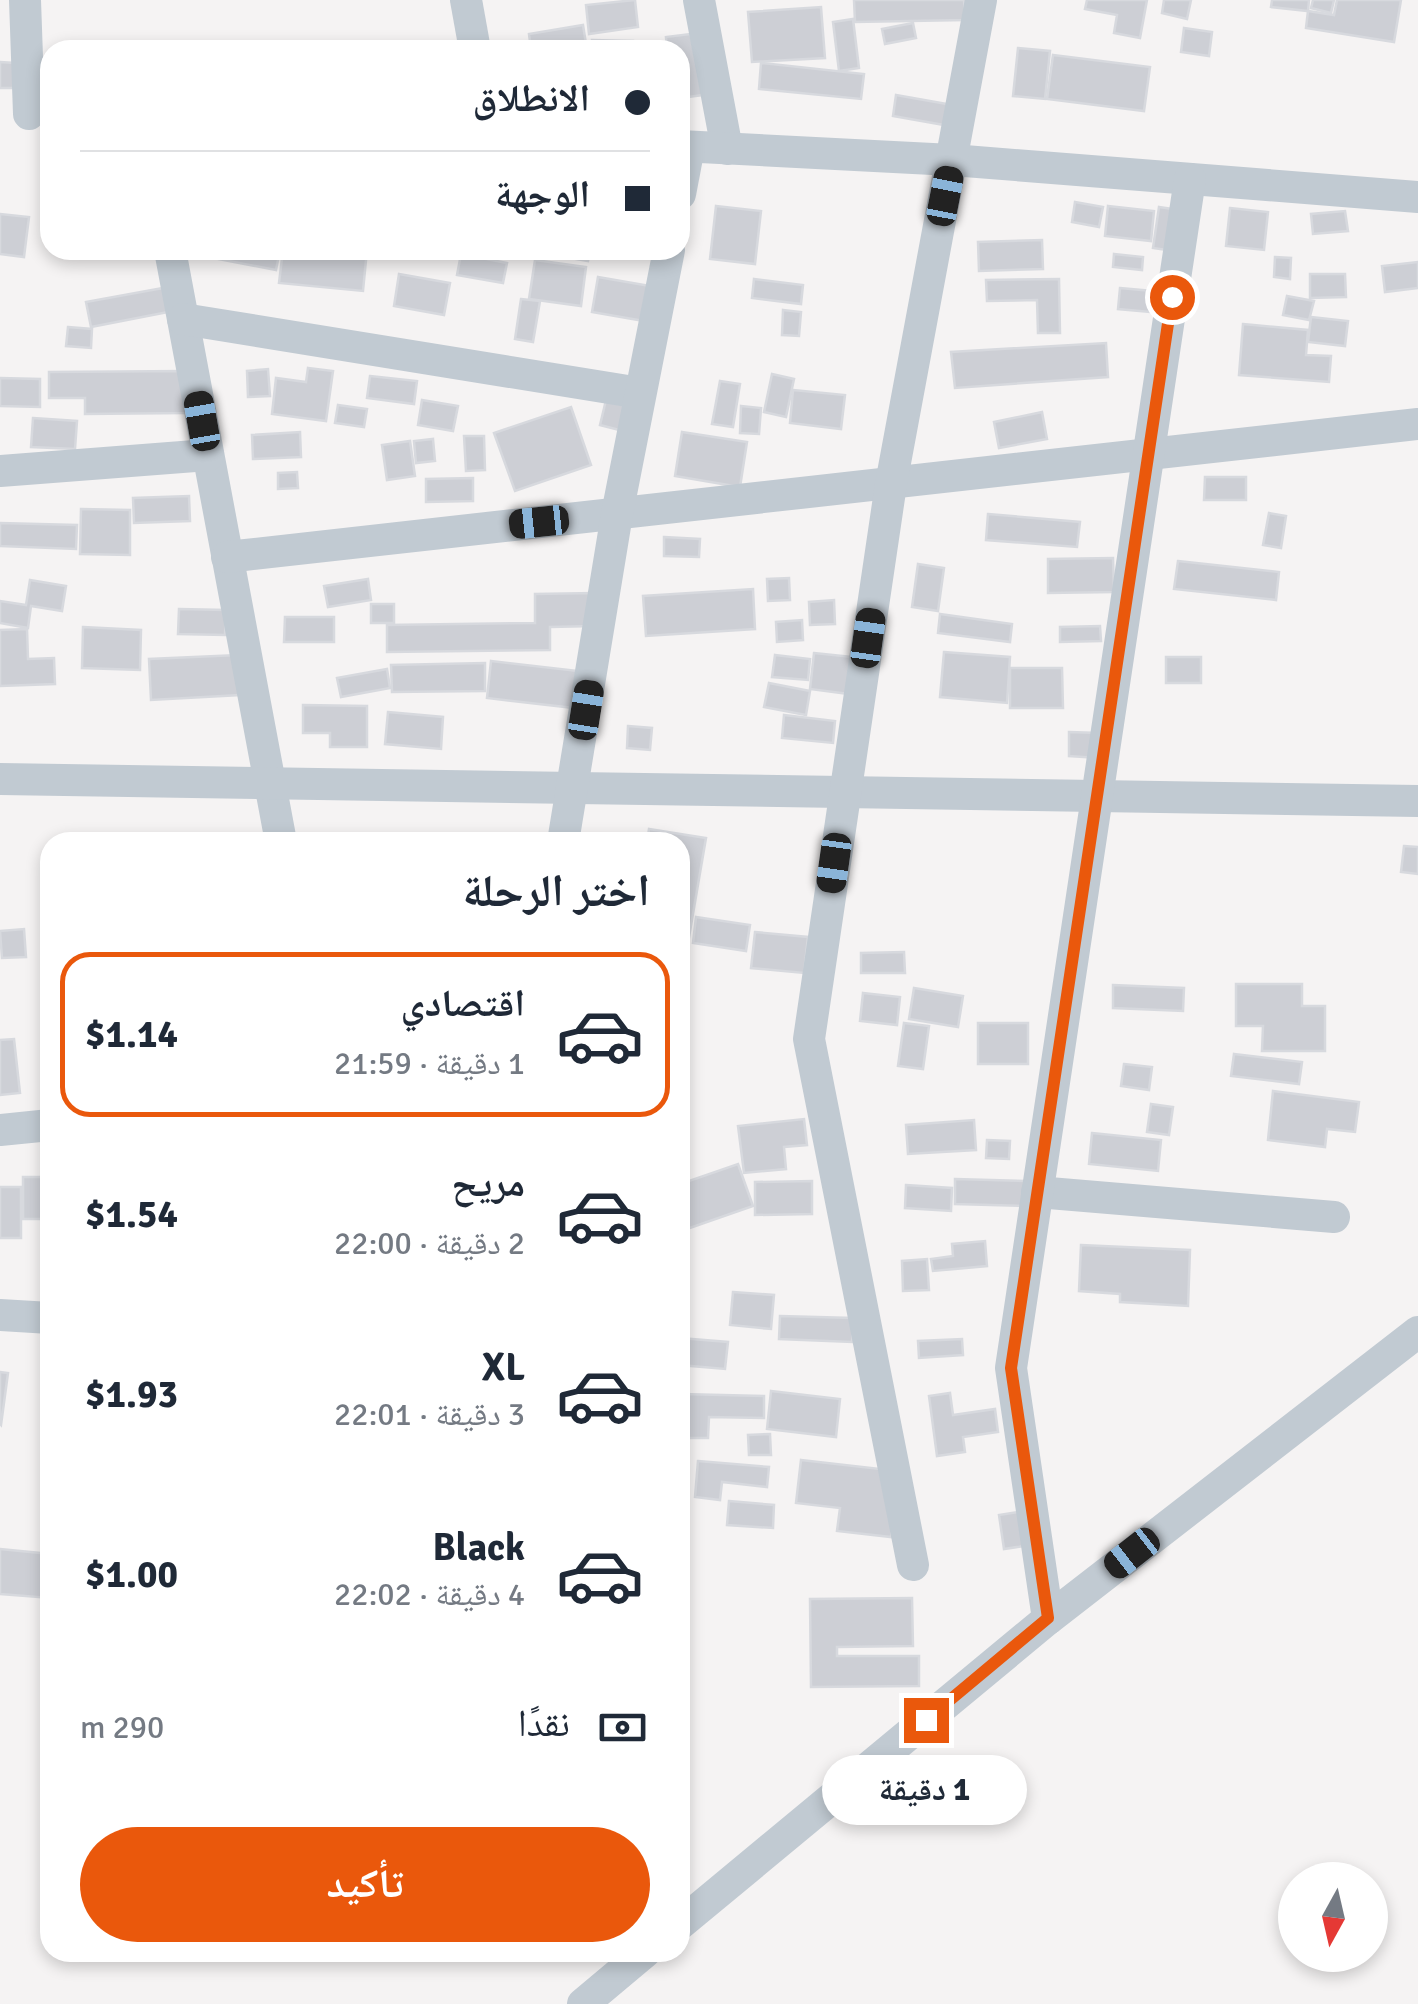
<!DOCTYPE html>
<html lang="ar">
<meta charset="utf-8">
<style>
:root{--surface:#fff;--page:#f6f6f7;--text:#1f2937;--muted:#747a83;--line:#e0e1e3;--accent:#ea580c}
body{margin:0;font-family:Signika,"Noto Naskh Arabic",sans-serif;background:var(--page);color:var(--text);direction:rtl;height:100vh;display:flex;flex-direction:column;font-size:38px;white-space:nowrap}
*{box-sizing:border-box;margin:0}
p{font-size:32px;color:var(--muted)}
.icon{flex:none;width:55px;height:55px;fill:none;stroke:currentColor;stroke-width:2;stroke-linecap:round;stroke-linejoin:round}
.map{position:relative;flex:1;overflow:hidden;direction:ltr}
.details{position:absolute;left:40px;top:832px;width:650px;height:1130px;display:flex;flex-direction:column;background:var(--surface);border-radius:30px;box-shadow:0 5px 15px #0003;direction:rtl}
.details>*{flex:none}
.top-card{position:absolute;left:40px;top:40px;width:650px;height:220px;border-radius:30px;box-shadow:0 5px 15px #0003;direction:rtl;display:grid;align-content:center;height:220px;padding:0 40px;background:var(--surface)}
.needle{width:65px;rotate:188deg}
.fabs{position:absolute;left:1278px;top:1862px;display:grid;gap:20px}
.fabs a{display:grid;place-items:center;width:110px;height:110px;border-radius:50%;background:var(--surface);box-shadow:0 5px 15px #0003;font-size:50px}
.end{position:absolute;width:45px;height:45px;margin:-22px;border:12px solid #ea580c;background:#fff;box-shadow:0 0 0 5px #fff}
.from{border-radius:50%}
.bubble{position:absolute;height:70px;border-radius:35px;background:var(--surface);box-shadow:0 5px 15px #0003;font-size:32px;font-weight:700;line-height:70px;text-align:center;direction:rtl}
.car{position:absolute;width:30px;height:60px;margin:-30px -15px;border-radius:12px;box-shadow:0 0 8px 2px #0007;background:linear-gradient(#222 24%,#8ab4d8 0 40%,#222 0 76%,#8ab4d8 0 86%,#222 0)}
.top-card b{display:flex;align-items:center;gap:35px;height:95px;font-size:38px}
.top-card b+b{border-top:2px solid var(--line)}
.top-card i{width:25px;height:25px;background:var(--text)}
ul{padding:0;list-style:none}
li{display:flex;align-items:center;gap:30px;height:165px;margin:0 20px 15px;padding:0 20px;border:5px solid transparent;border-radius:30px}
li div{flex:1}
li b{display:block;font-size:38px}
li em{font-style:normal;font-weight:700}
li.selected{border-color:var(--accent)}
li>.icon{width:90px;height:90px;stroke-width:1.5}
h2{padding:0 40px;font-size:45px;line-height:120px}
.pay{display:flex;align-items:center;gap:25px;height:110px;padding:0 40px;font-size:38px}
.pay p{margin-inline-start:auto}
.primary-button{display:flex;gap:20px;margin-top:auto;padding:20px 40px}
.primary-button a{flex:1;height:115px;border-radius:60px;background:var(--accent);color:#fff;font-size:40px;font-weight:700;line-height:115px;text-align:center}
.map>svg:first-child{display:block}
.building{fill:#cdcfd5;stroke:#d7d9de;stroke-width:2.5}
.lines{fill:none;stroke-linecap:round;stroke-linejoin:round}
.minor{stroke:#c1cad2;stroke-width:32}
.route{stroke:#ea580c;stroke-width:12}
</style>
<div class="map">
<svg width="1418" height="2004" viewBox="0 0 1418 2004">
<rect width="100%" height="100%" fill="#f5f3f3"/>
<g class="building">
<polygon points="635,0 638,27 589,34 586,5"/>
<polygon points="854,0 964,0 965,20 855,22"/>
<polygon points="1087,0 1147,0 1140,38 1114,33 1117,15 1085,9"/>
<polygon points="1164,0 1191,0 1187,19 1162,13"/>
<polygon points="1272,0 1309,0 1308,11 1271,7"/>
<polygon points="1313,0 1334,0 1331,13 1311,8"/>
<polygon points="1337,0 1401,0 1394,42 1306,28 1308,11 1334,15"/>
<polygon points="821,7 825,58 752,62 748,12"/>
<polygon points="853,19 859,68 839,71 833,22"/>
<polygon points="913,23 916,38 885,44 882,29"/>
<polygon points="583,25 587,50 531,50 529,34"/>
<polygon points="1184,28 1212,32 1209,56 1181,52"/>
<polygon points="690,34 711,94 680,98 680,50 667,50 666,37"/>
<polygon points="592,40 633,41 633,50 592,50"/>
<polygon points="1018,48 1050,51 1045,99 1013,96"/>
<polygon points="1053,55 1150,67 1144,111 1047,99"/>
<polygon points="0,62 15,63 14,88 0,88"/>
<polygon points="761,63 864,74 861,99 759,89"/>
<polygon points="896,95 947,104 944,125 893,116"/>
<polygon points="1075,202 1103,207 1099,227 1072,222"/>
<polygon points="716,206 761,211 755,264 710,259"/>
<polygon points="1108,206 1154,211 1151,241 1105,236"/>
<polygon points="1159,207 1180,210 1174,251 1153,248"/>
<polygon points="1230,208 1268,212 1264,250 1226,246"/>
<polygon points="1345,211 1348,231 1313,234 1311,214"/>
<polygon points="0,214 29,217 24,257 0,254"/>
<polygon points="1042,240 1043,269 979,271 978,242"/>
<polygon points="209,250 280,250 276,270 208,257"/>
<polygon points="283,250 367,250 363,291 279,283"/>
<polygon points="548,250 590,250 588,261 547,254"/>
<polygon points="461,254 507,263 503,283 457,275"/>
<polygon points="1114,254 1143,257 1142,270 1113,267"/>
<polygon points="1275,257 1291,258 1290,279 1274,277"/>
<polygon points="535,260 586,267 581,306 529,299"/>
<polygon points="1418,262 1418,288 1385,292 1382,266"/>
<polygon points="399,274 450,283 444,315 394,306"/>
<polygon points="1310,274 1345,274 1346,297 1310,298"/>
<polygon points="598,277 650,286 644,321 592,312"/>
<polygon points="754,279 803,285 801,304 752,298"/>
<polygon points="1059,279 1060,333 1038,333 1037,300 987,301 986,280"/>
<polygon points="163,288 168,312 91,327 86,302"/>
<polygon points="1120,288 1163,292 1161,313 1118,309"/>
<polygon points="1287,296 1314,301 1309,320 1283,315"/>
<polygon points="521,299 540,301 533,342 515,339"/>
<polygon points="783,310 801,312 799,336 782,335"/>
<polygon points="1311,317 1348,321 1345,346 1308,342"/>
<polygon points="1243,324 1308,330 1306,355 1331,356 1329,382 1239,375"/>
<polygon points="68,327 92,329 91,348 66,346"/>
<polygon points="1106,343 1108,377 955,388 951,352"/>
<polygon points="308,368 333,371 326,421 272,414 276,378 306,382"/>
<polygon points="268,369 270,396 248,397 247,371"/>
<polygon points="185,371 186,413 85,414 85,398 49,398 49,372"/>
<polygon points="772,374 794,379 786,417 764,412"/>
<polygon points="370,376 417,381 414,404 367,398"/>
<polygon points="0,378 40,379 40,407 0,406"/>
<polygon points="720,381 740,384 733,427 712,424"/>
<polygon points="793,390 845,395 841,429 790,423"/>
<polygon points="422,400 458,406 453,431 418,425"/>
<polygon points="606,400 633,407 627,432 600,425"/>
<polygon points="338,405 367,409 364,427 335,423"/>
<polygon points="741,406 761,408 759,434 740,433"/>
<polygon points="571,407 591,465 515,491 494,433"/>
<polygon points="1042,412 1047,439 999,448 994,422"/>
<polygon points="33,418 77,421 75,449 31,447"/>
<polygon points="300,432 301,457 253,459 252,435"/>
<polygon points="682,432 747,442 740,487 675,476"/>
<polygon points="464,436 484,436 485,470 466,471"/>
<polygon points="433,439 435,461 416,463 414,441"/>
<polygon points="410,441 415,476 387,480 382,445"/>
<polygon points="297,472 298,488 278,489 278,473"/>
<polygon points="1205,477 1246,477 1246,500 1204,500"/>
<polygon points="473,478 473,501 426,502 426,479"/>
<polygon points="189,496 190,521 134,523 133,498"/>
<polygon points="81,509 130,510 130,555 80,554"/>
<polygon points="1269,513 1286,516 1281,548 1263,545"/>
<polygon points="988,514 1080,522 1077,547 986,540"/>
<polygon points="0,523 77,525 76,549 0,546"/>
<polygon points="664,537 700,539 699,557 664,556"/>
<polygon points="1113,558 1114,592 1048,593 1048,559"/>
<polygon points="1178,561 1279,572 1276,600 1174,589"/>
<polygon points="918,564 944,568 938,611 912,607"/>
<polygon points="789,578 790,600 768,601 767,579"/>
<polygon points="368,579 371,600 328,607 324,586"/>
<polygon points="30,580 66,586 62,611 31,606 28,628 0,623 0,601 26,605"/>
<polygon points="753,589 755,629 646,636 643,596"/>
<polygon points="594,593 594,626 550,627 550,650 387,652 387,625 535,623 535,594"/>
<polygon points="834,600 835,624 810,625 809,602"/>
<rect x="371" y="604" width="23" height="19"/>
<polygon points="179,609 226,610 225,635 178,634"/>
<polygon points="940,614 1012,624 1010,642 938,633"/>
<polygon points="285,617 334,617 334,642 284,642"/>
<polygon points="802,620 803,640 777,642 776,622"/>
<polygon points="1100,626 1101,641 1060,642 1060,627"/>
<polygon points="83,627 141,630 140,670 82,668"/>
<polygon points="27,629 28,659 54,658 55,684 0,686 0,630"/>
<polygon points="944,652 1010,657 1007,703 940,697"/>
<polygon points="814,653 853,657 849,694 810,689"/>
<polygon points="238,655 240,695 151,700 149,659"/>
<polygon points="775,655 810,659 808,680 772,677"/>
<rect x="1166" y="657" width="35" height="26"/>
<polygon points="491,661 587,672 583,709 487,698"/>
<polygon points="485,663 485,691 392,692 391,665"/>
<polygon points="1010,668 1062,668 1063,708 1010,708"/>
<polygon points="387,669 390,688 341,697 337,678"/>
<polygon points="769,683 810,691 806,715 764,707"/>
<polygon points="303,705 367,706 367,747 330,747 330,733 303,733"/>
<polygon points="388,712 443,717 441,749 385,744"/>
<polygon points="784,715 835,721 833,743 782,738"/>
<polygon points="628,726 652,728 650,750 627,748"/>
<polygon points="1069,732 1099,733 1098,758 1069,756"/>
<polygon points="649,829 706,838 688,943 680,942 680,842 647,842"/>
<polygon points="1404,846 1418,847 1418,874 1401,872"/>
<polygon points="696,917 750,925 746,951 693,943"/>
<polygon points="24,929 26,957 2,958 0,931"/>
<polygon points="755,932 808,937 804,973 751,968"/>
<polygon points="904,952 905,973 861,973 861,953"/>
<polygon points="1236,984 1302,984 1302,1006 1325,1006 1325,1051 1262,1051 1263,1026 1236,1026"/>
<polygon points="1113,985 1184,988 1183,1011 1113,1008"/>
<polygon points="914,988 963,996 958,1027 909,1019"/>
<polygon points="863,993 900,997 897,1025 860,1021"/>
<polygon points="904,1023 929,1026 923,1069 898,1066"/>
<rect x="978" y="1023" width="50" height="41"/>
<polygon points="14,1039 20,1093 0,1095 0,1040"/>
<polygon points="1234,1054 1302,1062 1299,1084 1231,1076"/>
<polygon points="1124,1064 1152,1067 1149,1090 1121,1086"/>
<polygon points="1273,1091 1359,1102 1355,1132 1327,1129 1325,1147 1268,1140"/>
<polygon points="1151,1104 1173,1107 1169,1135 1147,1132"/>
<polygon points="804,1119 807,1145 784,1147 786,1169 744,1173 738,1126"/>
<polygon points="974,1120 976,1150 908,1154 906,1125"/>
<polygon points="1092,1133 1161,1140 1158,1171 1089,1164"/>
<polygon points="987,1140 1010,1141 1009,1159 986,1158"/>
<polygon points="738,1164 753,1206 684,1230 680,1184"/>
<rect x="23" y="1177" width="27" height="42"/>
<polygon points="955,1179 1027,1181 1027,1206 955,1204"/>
<polygon points="812,1181 812,1214 755,1215 755,1182"/>
<polygon points="906,1185 952,1188 951,1211 905,1208"/>
<rect x="0" y="1187" width="21" height="51"/>
<polygon points="985,1241 987,1266 933,1271 931,1259 953,1256 952,1244"/>
<polygon points="1081,1245 1190,1250 1188,1306 1120,1302 1120,1294 1079,1291"/>
<polygon points="927,1259 929,1290 903,1291 902,1261"/>
<polygon points="733,1292 774,1295 771,1329 730,1325"/>
<polygon points="780,1316 853,1318 852,1342 779,1339"/>
<polygon points="680,1338 728,1342 725,1369 680,1365"/>
<polygon points="962,1339 963,1355 919,1358 918,1341"/>
<polygon points="0,1372 8,1373 1,1425 0,1424"/>
<polygon points="771,1391 840,1399 836,1437 767,1429"/>
<polygon points="950,1393 953,1415 995,1409 998,1432 963,1437 965,1452 937,1456 929,1396"/>
<polygon points="682,1394 764,1396 764,1418 709,1417 708,1438 681,1438"/>
<polygon points="770,1434 771,1455 749,1455 748,1435"/>
<polygon points="801,1460 898,1471 891,1537 837,1531 840,1508 796,1503"/>
<polygon points="698,1461 769,1467 767,1487 722,1482 720,1500 695,1497"/>
<polygon points="729,1501 774,1505 773,1528 727,1525"/>
<polygon points="1031,1510 1037,1544 1004,1549 999,1515"/>
<polygon points="0,1549 50,1554 50,1598 0,1594"/>
<polygon points="912,1598 913,1646 837,1647 837,1656 919,1656 919,1686 811,1687 810,1599"/>
</g>
<g class="lines">
<g class="minor">
<polyline points="25,0 29,114"/>
<polyline points="466,0 475,50"/>
<polyline points="699,0 727,149"/>
<polyline points="680,146 952,160 1418,197"/>
<polyline points="680,194 689,147"/>
<polyline points="170,250 281,842"/>
<polyline points="183,319 640,393"/>
<polyline points="0,471 208,455"/>
<polyline points="227,557 1418,424"/>
<polyline points="0,779 1418,801"/>
<polyline points="563,842 617,514 669,250"/>
<polyline points="0,1130 50,1125"/>
<polyline points="1037,1192 1334,1217"/>
<polyline points="0,1315 50,1318"/>
<polyline points="913,1565 809,1039 891,484 981,0"/>
<polyline points="1048,1619 1011,1368 1190,179"/>
<polyline points="680,1924 1048,1619 1418,1332"/>
<polyline points="583,2004 645,1952"/>
</g>
</g>
<g class="lines">
<polyline class="route" points="926,1720 1048,1618 1011,1368 1172,297"/>
</g>
</svg>
<div class="fabs">
<a><svg class="needle" viewBox="-14 -14 28 28"><path d="M0-13l5 13h-10z" fill="#e53935"/><path d="M0 13l5-13h-10z" fill="#747a83"/></svg></a>
</div>
<i class="end from" style="left:1172px;top:297px"></i>
<i class="end" style="left:926px;top:1720px"></i>
<div class="bubble" style="left:822px;top:1755px;width:205px">1 دقيقة</div>
<i class="car" style="left:945px;top:196px;rotate:11deg"></i>
<i class="car" style="left:202px;top:421px;rotate:350deg"></i>
<i class="car" style="left:539px;top:522px;rotate:264deg"></i>
<i class="car" style="left:868px;top:638px;rotate:8deg"></i>
<i class="car" style="left:586px;top:710px;rotate:9deg"></i>
<i class="car" style="left:834px;top:863px;rotate:188deg"></i>
<i class="car" style="left:1132px;top:1553px;rotate:232deg"></i>
<div class="top-card">
<b><i class="from"></i>الانطلاق</b>
<b><i></i>الوجهة</b>
</div>
<section class="details">
<h2>اختر الرحلة</h2>
<ul>
<li class="selected"><svg class="icon" aria-label="car" viewBox="0 0 24 24"><path d="M5 17H2v-5l4-1 3-4h7l3 4 3 1v5h-3M9 17h6M6 11h13"/><circle cx="7" cy="17" r="2"/><circle cx="17" cy="17" r="2"/></svg><div><b>اقتصادي</b><p>1 دقيقة · 21:59</p></div><em>$1.14</em></li>
<li><svg class="icon" aria-label="car" viewBox="0 0 24 24"><path d="M5 17H2v-5l4-1 3-4h7l3 4 3 1v5h-3M9 17h6M6 11h13"/><circle cx="7" cy="17" r="2"/><circle cx="17" cy="17" r="2"/></svg><div><b>مريح</b><p>2 دقيقة · 22:00</p></div><em>$1.54</em></li>
<li><svg class="icon" aria-label="car" viewBox="0 0 24 24"><path d="M5 17H2v-5l4-1 3-4h7l3 4 3 1v5h-3M9 17h6M6 11h13"/><circle cx="7" cy="17" r="2"/><circle cx="17" cy="17" r="2"/></svg><div><b>XL</b><p>3 دقيقة · 22:01</p></div><em>$1.93</em></li>
<li><svg class="icon" aria-label="car" viewBox="0 0 24 24"><path d="M5 17H2v-5l4-1 3-4h7l3 4 3 1v5h-3M9 17h6M6 11h13"/><circle cx="7" cy="17" r="2"/><circle cx="17" cy="17" r="2"/></svg><div><b>Black</b><p>4 دقيقة · 22:02</p></div><em>$1.00</em></li>
</ul>
<div class="pay"><svg class="icon" aria-label="cash" viewBox="0 0 24 24"><path d="M3 7h18v10H3z"/><circle cx="12" cy="12" r="2"/></svg>نقدًا<p>290 m</p></div>
<div class="primary-button"><a>تأكيد</a></div>
</section>
</div>
